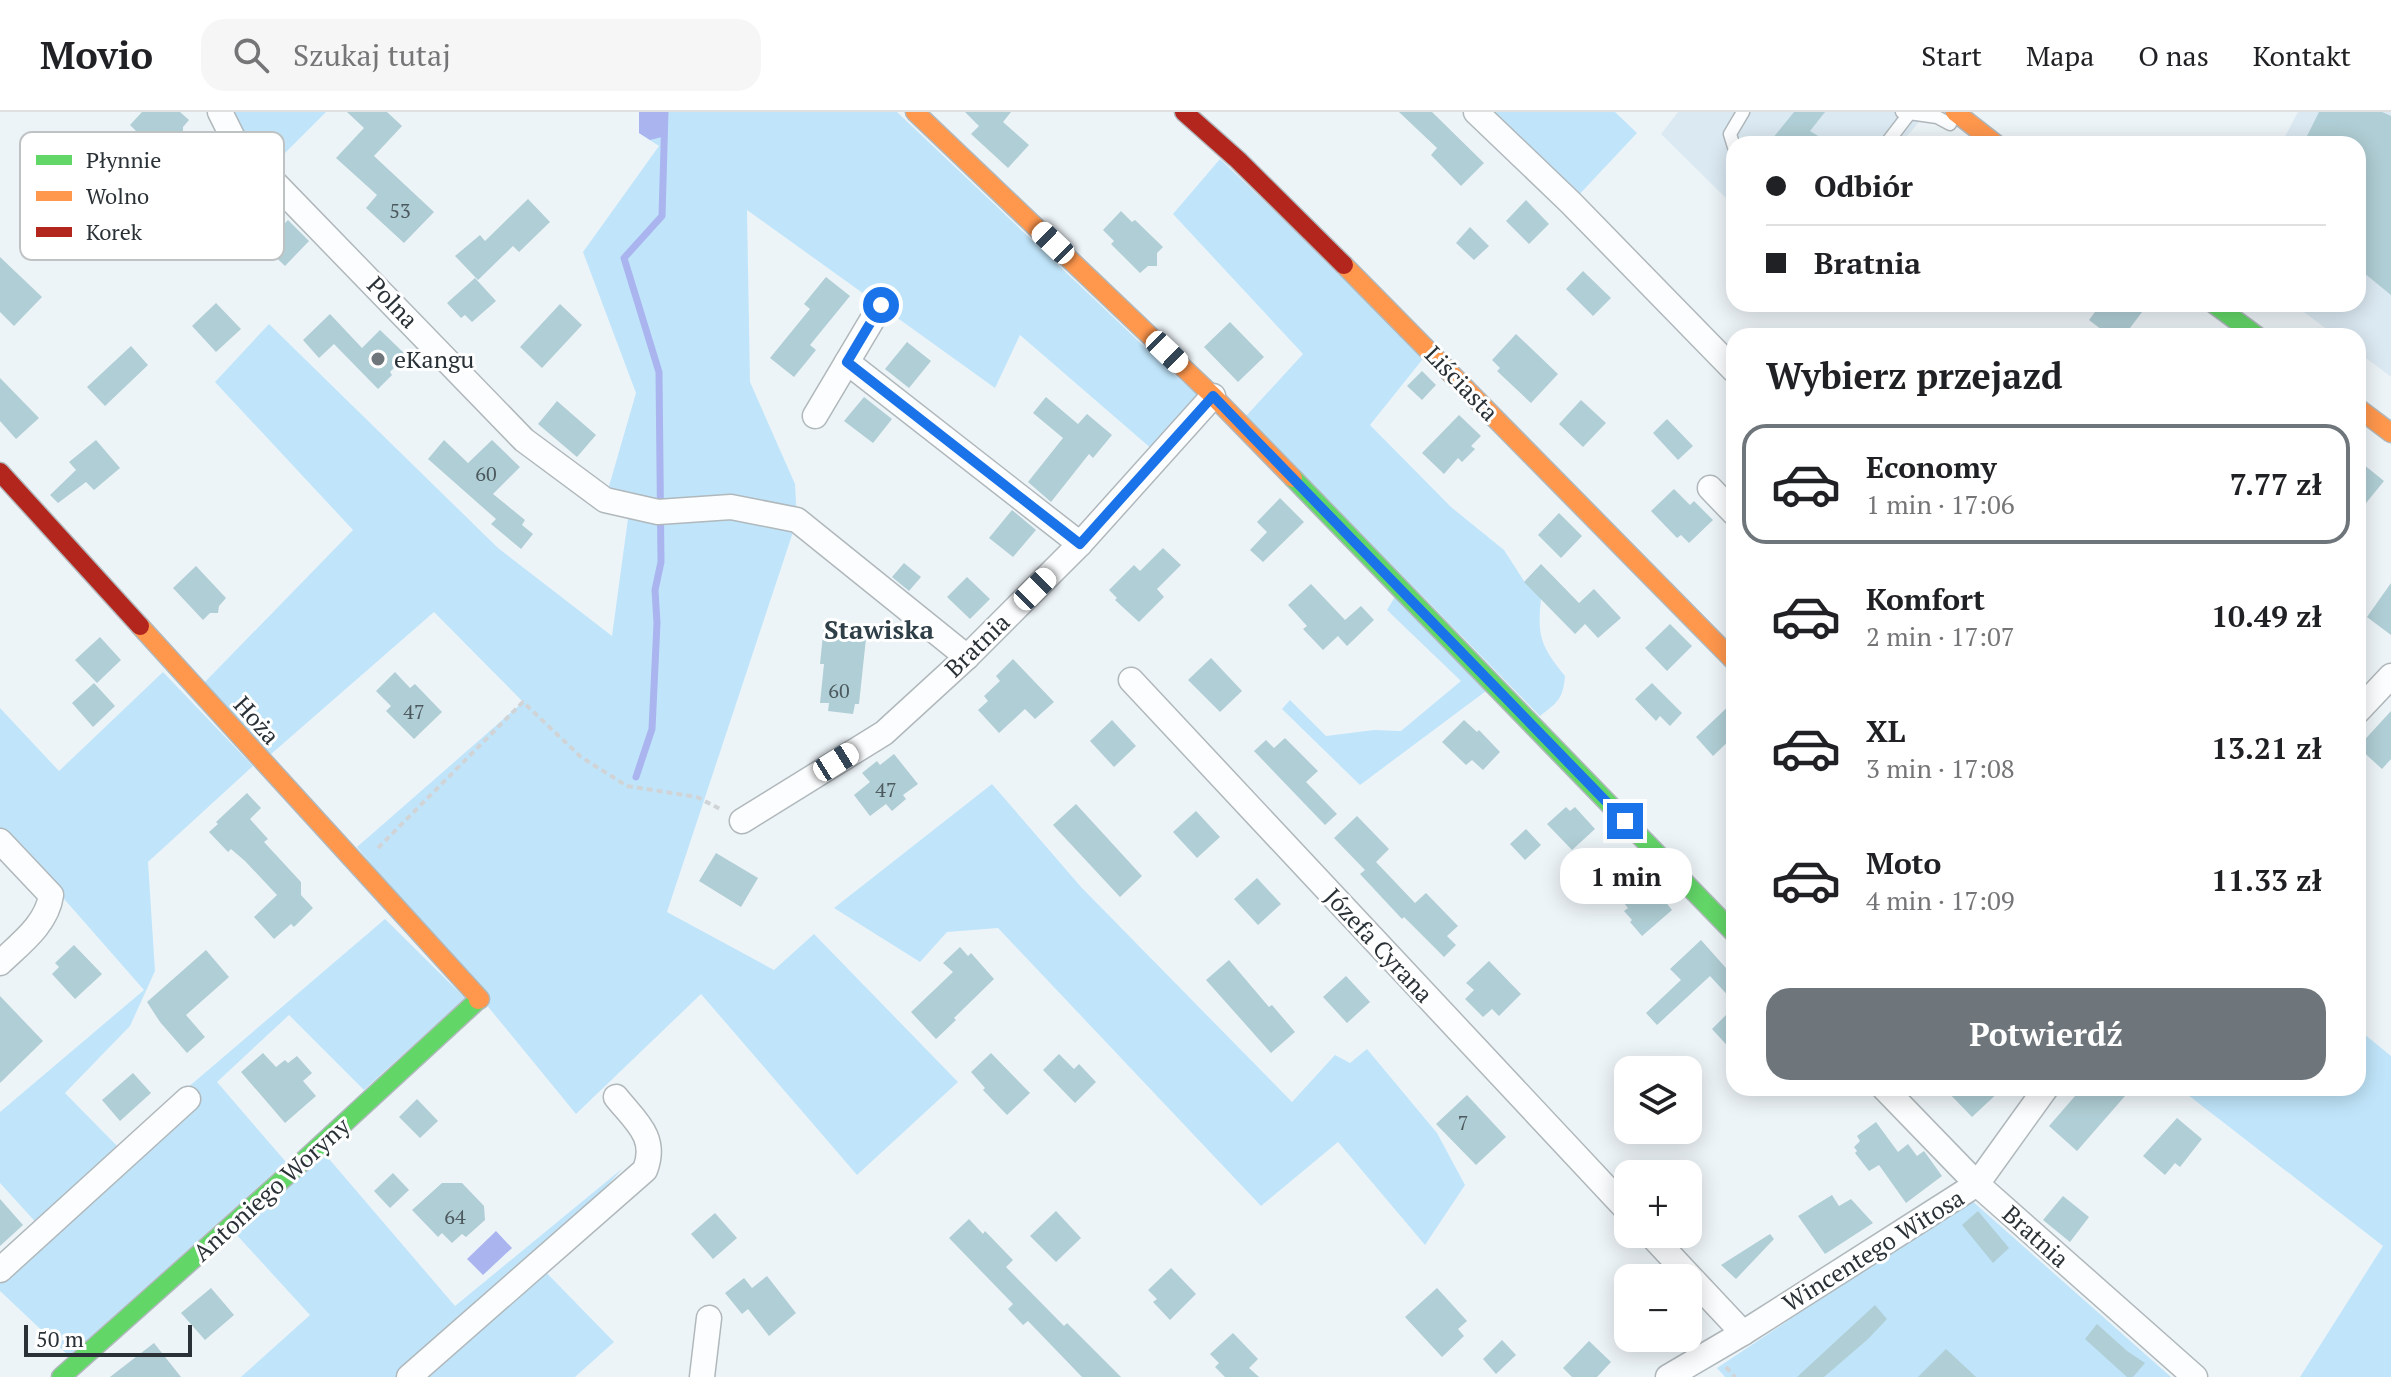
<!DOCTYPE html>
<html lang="pl">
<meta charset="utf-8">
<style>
:root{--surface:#fff;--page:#f6f6f6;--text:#202124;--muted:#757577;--line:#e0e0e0;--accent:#6f767b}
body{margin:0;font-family:"PT Serif",serif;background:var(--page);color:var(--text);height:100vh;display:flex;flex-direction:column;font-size:30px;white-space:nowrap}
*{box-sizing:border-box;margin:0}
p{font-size:26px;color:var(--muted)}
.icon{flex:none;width:44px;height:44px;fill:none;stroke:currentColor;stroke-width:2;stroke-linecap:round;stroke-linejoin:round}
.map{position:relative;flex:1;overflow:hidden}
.drawer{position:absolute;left:1726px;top:216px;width:640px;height:768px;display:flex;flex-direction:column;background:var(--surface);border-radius:24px;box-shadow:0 4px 20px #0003}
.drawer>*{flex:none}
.guide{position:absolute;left:1726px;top:24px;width:640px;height:176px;border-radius:24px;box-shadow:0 4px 20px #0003;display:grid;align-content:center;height:176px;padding:0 40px;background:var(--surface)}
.controls{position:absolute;left:1614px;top:944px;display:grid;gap:16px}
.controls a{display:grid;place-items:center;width:88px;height:88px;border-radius:16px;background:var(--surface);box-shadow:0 4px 20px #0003;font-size:40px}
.scale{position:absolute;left:24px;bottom:20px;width:168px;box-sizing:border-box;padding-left:8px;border:4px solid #2b3237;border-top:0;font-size:22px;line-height:28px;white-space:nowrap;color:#2b3237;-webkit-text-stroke:6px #fff;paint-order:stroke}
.end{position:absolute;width:36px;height:36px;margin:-18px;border:10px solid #1a73e8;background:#fff;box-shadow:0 0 0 4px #fff}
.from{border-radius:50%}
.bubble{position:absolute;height:56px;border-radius:24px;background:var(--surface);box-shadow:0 4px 20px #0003;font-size:26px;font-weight:800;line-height:56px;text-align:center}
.car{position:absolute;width:24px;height:48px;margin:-24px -12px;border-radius:10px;box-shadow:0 0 6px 2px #0007;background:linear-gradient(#fff 24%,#345 0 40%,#fff 0 76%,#345 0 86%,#fff 0)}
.guide b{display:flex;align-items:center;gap:28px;height:76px;font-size:30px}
.guide b+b{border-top:2px solid var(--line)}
.guide i{width:20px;height:20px;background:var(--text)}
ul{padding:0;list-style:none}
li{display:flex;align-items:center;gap:24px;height:120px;margin:0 16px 12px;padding:0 24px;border:4px solid transparent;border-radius:24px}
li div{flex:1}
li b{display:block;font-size:30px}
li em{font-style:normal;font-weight:800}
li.active{border-color:var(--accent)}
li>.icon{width:72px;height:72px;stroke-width:1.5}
h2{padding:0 40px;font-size:36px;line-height:96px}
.action{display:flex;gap:16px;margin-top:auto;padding:16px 40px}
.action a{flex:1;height:92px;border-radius:24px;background:var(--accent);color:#fff;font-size:32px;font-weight:800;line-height:92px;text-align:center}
header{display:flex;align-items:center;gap:48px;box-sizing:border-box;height:112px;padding:0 40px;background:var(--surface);border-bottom:2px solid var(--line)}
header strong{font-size:38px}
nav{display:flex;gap:44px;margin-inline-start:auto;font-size:28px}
.search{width:560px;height:72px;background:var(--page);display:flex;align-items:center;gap:20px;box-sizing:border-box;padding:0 28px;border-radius:24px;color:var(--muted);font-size:30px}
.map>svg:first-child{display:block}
.built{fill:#dbe9f2}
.green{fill:#c0e5fa}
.water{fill:#aab4ef}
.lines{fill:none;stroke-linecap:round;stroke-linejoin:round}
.stream{stroke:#aab4ef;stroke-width:7}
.building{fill:#b0ced5}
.lane-casing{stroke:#b0b8bc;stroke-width:15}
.street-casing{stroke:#b0b8bc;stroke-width:27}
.fast-casing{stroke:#b0b8bc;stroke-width:21}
.slow-casing{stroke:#b0b8bc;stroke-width:21}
.jam-casing{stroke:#b0b8bc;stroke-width:21}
.path{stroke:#d0d4d7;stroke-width:4;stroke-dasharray:6 4;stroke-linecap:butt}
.lane{stroke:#fcfdfe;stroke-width:12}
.street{stroke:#fcfdfe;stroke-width:24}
.fast{stroke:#63d668;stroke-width:18}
.slow{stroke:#ff974d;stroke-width:18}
.jam{stroke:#b3261e;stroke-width:18}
.route{stroke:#1a73e8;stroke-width:10}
.poi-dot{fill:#6f767b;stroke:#fff;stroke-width:3}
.labels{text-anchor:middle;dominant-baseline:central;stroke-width:6;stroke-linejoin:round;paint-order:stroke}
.number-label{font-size:20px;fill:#4c595e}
.street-label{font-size:24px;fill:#2b3237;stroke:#fff}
.poi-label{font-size:24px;fill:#2b3237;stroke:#fff;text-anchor:start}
.neighbourhood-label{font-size:26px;font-weight:bold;fill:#2f3f48;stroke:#fff}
.key{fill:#fff;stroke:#bfc2c3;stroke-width:2}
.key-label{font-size:22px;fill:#2b3237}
</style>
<header>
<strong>Movio</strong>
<div class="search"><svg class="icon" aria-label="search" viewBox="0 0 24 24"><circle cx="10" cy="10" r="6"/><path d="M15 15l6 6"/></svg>Szukaj tutaj</div>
<nav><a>Start</a><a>Mapa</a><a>O nas</a><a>Kontakt</a></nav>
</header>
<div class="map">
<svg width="2391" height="1265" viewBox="0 0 2391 1265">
<rect width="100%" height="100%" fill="#edf4f8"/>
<g class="built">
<polygon points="1678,0 1915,0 1928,10 1920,9 1900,32 1734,32 1734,94 1661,22"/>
<polygon points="2298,0 2391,0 2391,265 2358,240 2358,224 2336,224 2293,192 2358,192 2358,32 2281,32"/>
</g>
<g class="green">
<polygon points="231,0 326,0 271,55 240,19"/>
<polygon points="639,0 897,0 1170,259 1203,287 1153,338 1020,223 995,276 747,98 750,270 795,372 797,408 667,800 774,858 814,822 958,970 857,1063 701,882 576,1002 357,735 523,590 434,500 270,643 203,572 353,418 215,270 269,212 498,436 612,524 629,399 605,388 636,281 583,140 659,34 639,21"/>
<polygon points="1491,0 1615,0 1637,21 1576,86"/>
<path d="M1220,47l206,196 -56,70 81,82 53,43 20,31 17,18c-4,38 0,47 24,77 -2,23 -7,26 -25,40l-294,-300 57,-62 -130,-140z"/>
<polygon points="1396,483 1486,579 1360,673 1282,597 1290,588 1326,624 1374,618 1401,619 1461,569 1387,498"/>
<polygon points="163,560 253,654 148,750 155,859 130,914 65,981 118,1035 385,807 465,886 364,978 289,903 217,970 286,1050 69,1244 0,1179 0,1151 41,1116 0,1071 0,1000 144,878 65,788 0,718 0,596 59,659"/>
<polygon points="992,672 1081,775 1292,990 1335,943 1350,951 1367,937 1437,1021 1465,1073 1425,1133 1338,1030 1261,1094 998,816 947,820 920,850 834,796"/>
<polygon points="2358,917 2391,944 2391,1265 2300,1265 2383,1134 2179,976 2358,976"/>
<polygon points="324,1041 455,1194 623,1056 537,1151 614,1230 575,1265 241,1265 310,1203 234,1120"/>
<polygon points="1970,1087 2171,1265 1725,1265 1717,1256"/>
</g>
<g class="water">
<polygon points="639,0 669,0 665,2 662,25 650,28 639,21"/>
<polygon points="496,1119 512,1136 483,1163 467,1147"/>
</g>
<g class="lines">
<polyline class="stream" points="636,665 652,617 657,511 655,478 661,450 659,260 624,146 662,104 665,0"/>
</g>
<g class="building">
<polygon points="142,0 180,0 189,8 183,15 183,24 176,30 166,32 160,38 152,29 149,32 130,13"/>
<polygon points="347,0 387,0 402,14 374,44 434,100 404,131 366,96 377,83 336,46 364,16"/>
<polygon points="965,0 1011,0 1003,10 1029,33 1008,56 971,22 979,14"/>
<polygon points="1399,0 1432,0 1484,51 1461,74 1431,43 1437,36"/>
<polygon points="1794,0 1825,0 1810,19 1831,32 1768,32"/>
<polygon points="2319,0 2382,0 2391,4 2391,183 2358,156 2358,32 2303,32"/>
<polygon points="223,55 281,115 288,108 309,129 285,154 239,110 231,117 201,87 209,80 202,73"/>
<polygon points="528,87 550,110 519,140 513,134 478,168 455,144 480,123 485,129"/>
<polygon points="1526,88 1549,112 1529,132 1506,109"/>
<polygon points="1121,99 1132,110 1135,108 1163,135 1157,141 1157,154 1148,154 1140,161 1111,132 1114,129 1103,118"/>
<polygon points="1470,115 1489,134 1474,148 1456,131"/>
<polygon points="0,145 42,185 14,214 0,200"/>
<polygon points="1583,159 1611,186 1593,204 1566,177"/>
<polygon points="826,165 850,184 810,233 816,238 794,265 770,246 810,197 804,192"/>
<polygon points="475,166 496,189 472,210 465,203 461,206 447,191"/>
<polygon points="216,191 241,217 216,240 192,214"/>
<polygon points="560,192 582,213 542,256 520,235"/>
<polygon points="2101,192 2148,192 2124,224 2110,224 2089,208"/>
<polygon points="330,202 362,236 380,218 406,243 390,260 392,263 378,277 334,232 319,246 303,228"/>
<polygon points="1230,210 1264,245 1238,270 1204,235"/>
<polygon points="1516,222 1558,262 1531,291 1497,259 1500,256 1492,248"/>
<polygon points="907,230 931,249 909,276 885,257"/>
<polygon points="131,234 148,253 105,294 87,275"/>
<polygon points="1422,259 1436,273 1422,288 1407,274"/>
<polygon points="0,266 39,306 16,327 0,309"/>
<polygon points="864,285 892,307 873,331 844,309"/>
<polygon points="1046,285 1078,312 1087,302 1112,323 1093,346 1089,342 1051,390 1028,370 1063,326 1033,301"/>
<polygon points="1581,288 1606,311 1583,335 1559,312"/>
<polygon points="557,289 596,323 577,345 538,312"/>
<polygon points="1459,303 1481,324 1471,334 1475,337 1462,350 1458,346 1444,362 1422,341"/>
<polygon points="1667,307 1693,334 1678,348 1653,321"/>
<polygon points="96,328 120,356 94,378 86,370 58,391 50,383 76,358 69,350"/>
<polygon points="444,328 468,351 492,328 520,355 493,382 525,408 522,413 533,422 521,437 491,412 496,407 428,347"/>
<polygon points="2358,348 2384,369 2358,401"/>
<polygon points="1674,377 1690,393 1694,389 1713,408 1689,431 1681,423 1677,426 1651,399"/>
<polygon points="1280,386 1304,410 1263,450 1250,438 1267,420 1257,410"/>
<polygon points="1012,398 1036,418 1013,445 989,426"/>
<polygon points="1559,401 1582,424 1561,446 1538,423"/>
<polygon points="1163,436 1181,453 1157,477 1164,485 1139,510 1115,488 1117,486 1109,478 1134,453 1140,459"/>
<polygon points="904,451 921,465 909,479 892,465"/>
<polygon points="1541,452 1579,491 1594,477 1621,506 1598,526 1585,512 1575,522 1524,470"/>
<polygon points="196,454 226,486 219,494 218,501 210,501 203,508 173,476"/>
<polygon points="967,465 990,487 970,507 947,485"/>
<polygon points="2391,471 2391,523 2367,505"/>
<polygon points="1311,472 1345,508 1361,494 1374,508 1347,534 1338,524 1323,538 1303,517 1307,514 1288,493"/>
<polygon points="824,512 867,517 859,592 855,592 853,602 828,599 829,591 820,591 824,552 820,552"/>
<polygon points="1670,512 1692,534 1667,559 1645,536"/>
<polygon points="100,525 121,548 97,571 75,548"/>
<polygon points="1211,546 1242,579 1220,600 1188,568"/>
<polygon points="1013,547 1054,590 1035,607 1025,597 999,621 978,598 988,589 984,584 1000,569 996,564"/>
<polygon points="395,560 410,576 415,572 442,600 414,627 386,599 391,594 376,579"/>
<polygon points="94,571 115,594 93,615 72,591"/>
<polygon points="1652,571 1682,601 1670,614 1660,604 1656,609 1635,587"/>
<polygon points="1734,589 1734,624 1713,644 1696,625"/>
<polygon points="2391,599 2391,647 2382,657 2358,635"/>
<polygon points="1112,608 1136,634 1114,655 1090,629"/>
<polygon points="1464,608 1477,620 1479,618 1500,640 1483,658 1472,648 1466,653 1442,630"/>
<polygon points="1285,626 1318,659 1306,670 1337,702 1325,713 1254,639 1266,628 1274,636"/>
<polygon points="894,642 918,672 903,683 906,687 892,699 886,692 870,704 854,683 870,670 862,661 877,649 880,653"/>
<polygon points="247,681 261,696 250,707 268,727 264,730 301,770 301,783 313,796 294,815 291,812 274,827 254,805 277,783 245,749 231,737 228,740 209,720 218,712 216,710"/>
<polygon points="1076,692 1142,764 1120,785 1053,713"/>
<polygon points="1566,695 1570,699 1575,695 1595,717 1572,738 1547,712"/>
<polygon points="1196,699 1220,725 1197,746 1173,720"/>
<polygon points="1357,704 1389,737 1376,750 1415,791 1426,781 1458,814 1447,824 1456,833 1444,845 1404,805 1402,807 1360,762 1365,758 1334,726"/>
<polygon points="1526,717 1541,733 1525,748 1510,732"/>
<polygon points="716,741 758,766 741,795 699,769"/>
<polygon points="1257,766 1281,792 1258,813 1234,787"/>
<polygon points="1649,769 1672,798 1642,824 1630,810 1632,808 1624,799 1628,796 1624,791"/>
<polygon points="1701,828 1734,865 1734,890 1710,864 1657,913 1646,901 1681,868 1670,857"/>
<polygon points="74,833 102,862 75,887 52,862 59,855 55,851"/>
<polygon points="960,835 968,844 971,841 994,867 954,906 956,908 936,927 911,900 953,860 943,851"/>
<polygon points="206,838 229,865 186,903 205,925 187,941 160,910 147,890"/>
<polygon points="1229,848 1269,895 1272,893 1295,920 1271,941 1206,868"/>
<polygon points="1489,849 1521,882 1499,904 1492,897 1483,905 1465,887 1474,878 1466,871"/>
<polygon points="1346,864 1370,890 1347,911 1323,885"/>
<polygon points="0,884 43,929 0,971"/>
<polygon points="1734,895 1734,941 1712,917"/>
<polygon points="263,941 276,955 285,948 288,951 297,944 312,961 303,969 316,984 285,1011 241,960"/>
<polygon points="991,941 1030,981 1007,1003 983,978 985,976 971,960"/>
<polygon points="1059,942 1074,957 1079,952 1096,970 1075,991 1043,958"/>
<polygon points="133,961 151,981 120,1009 102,988"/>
<polygon points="1944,976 2003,976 1972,1005"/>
<polygon points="2082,976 2132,976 2077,1039 2049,1014"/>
<polygon points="1467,983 1506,1025 1476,1053 1436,1012"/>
<polygon points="417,987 438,1009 420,1026 399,1005"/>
<polygon points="2177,1006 2202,1027 2180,1055 2175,1051 2165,1063 2143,1044"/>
<polygon points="1876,1010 1898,1040 1908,1032 1917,1044 1924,1039 1942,1064 1906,1091 1879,1053 1869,1059 1855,1041 1857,1039 1854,1035 1860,1029 1857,1024"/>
<polygon points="393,1061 409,1078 390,1096 374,1079"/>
<polygon points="442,1071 462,1071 484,1094 485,1108 466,1125 462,1122 452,1131 442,1121 438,1125 412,1098"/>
<polygon points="1832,1083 1839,1094 1851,1087 1873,1111 1825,1142 1798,1104"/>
<polygon points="2063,1084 2089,1105 2070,1130 2043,1108"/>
<polygon points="0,1087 23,1113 0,1134"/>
<polygon points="1056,1099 1081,1126 1056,1150 1030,1124"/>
<polygon points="1978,1099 2009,1136 1993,1151 1962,1113"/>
<polygon points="715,1101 737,1126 713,1147 691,1122"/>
<polygon points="969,1107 983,1122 985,1119 1013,1148 1006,1155 1064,1214 1067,1211 1121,1265 1082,1265 1028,1209 1023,1213 1008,1197 1013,1192 949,1126"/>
<polygon points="1770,1122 1774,1127 1736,1167 1721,1153"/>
<polygon points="1171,1156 1196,1182 1170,1208 1153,1190 1157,1187 1148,1178"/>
<polygon points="767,1164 796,1201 769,1224 748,1197 742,1202 725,1181 744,1166 752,1176"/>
<polygon points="211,1176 234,1203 205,1228 181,1201"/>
<polygon points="1437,1176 1467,1209 1458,1217 1464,1224 1442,1245 1405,1205"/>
<polygon points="1875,1193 1887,1207 1868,1227 1824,1265 1797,1265"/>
<polygon points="2097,1212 2127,1239 2145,1251 2133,1265 2127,1265 2085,1227"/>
<polygon points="1233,1221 1258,1247 1249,1256 1259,1265 1225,1265 1215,1255 1219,1251 1210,1242"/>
<polygon points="1502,1228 1516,1243 1496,1262 1483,1247"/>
<polygon points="1589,1229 1611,1250 1597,1265 1572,1265 1563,1256"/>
<polygon points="154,1231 181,1265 110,1265"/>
<polygon points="1946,1237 1976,1265 1918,1265"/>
</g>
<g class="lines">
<g class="lane-casing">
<g id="lane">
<polyline points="1902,0 1937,5 1950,12"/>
<polyline points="1886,32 1909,2"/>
<polyline points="1734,35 1730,22 1743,0"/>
</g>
</g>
<g class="street-casing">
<g id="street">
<polyline points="220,0 233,26 269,65 524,328 605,388 658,400 731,395 797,408 967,545"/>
<polyline points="1476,0 1571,91 1734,258"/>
<polyline points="847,250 1080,432"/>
<polyline points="815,304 881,193"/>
<polyline points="1710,376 1734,401"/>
<polyline points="1131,568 1628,1099"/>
<polyline points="2358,599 2391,564"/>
<polyline points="742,709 884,621 967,545 1080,432 1213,284"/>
<path d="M0,729l51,54c-4,29 -30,48 -51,68"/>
<polyline points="1884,976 1977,1072 2195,1265"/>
<polyline points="1650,1122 1743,1221"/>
<polyline points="0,1158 188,987"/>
<path d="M409,1265l236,-207c13,-33 -10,-49 -29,-73"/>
<polyline points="702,1265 709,1206"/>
<polyline points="1668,1265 1743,1221 1977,1072 2046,976"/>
</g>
</g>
<g class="fast-casing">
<g id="fast">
<polyline points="2214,192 2257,224"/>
<polyline points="1293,366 1734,821"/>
<polyline points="61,1265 302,1050 478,888"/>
</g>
</g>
<g class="slow-casing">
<g id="slow">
<polyline points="915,0 1213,284 1293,366"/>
<polyline points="1955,0 1996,32"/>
<polyline points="1344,153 1734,549"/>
<polyline points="2358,296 2391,321"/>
<polyline points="140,514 480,887 478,888"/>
</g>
</g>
<g class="jam-casing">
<g id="jam">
<polyline points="1184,0 1238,48 1344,153"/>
<polyline points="0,360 140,514"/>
</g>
</g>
<g class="path">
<polyline points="378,736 523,590 581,645 627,674 697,685 722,698"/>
<polyline points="1726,1255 1735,1265"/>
</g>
<use href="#lane" class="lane"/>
<use href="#street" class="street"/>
<use href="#fast" class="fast"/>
<use href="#slow" class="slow"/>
<use href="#jam" class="jam"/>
</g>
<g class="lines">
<polyline class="route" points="881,193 847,250 1080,432 1213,284 1625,709"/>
</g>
<circle class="poi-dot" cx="378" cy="247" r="8"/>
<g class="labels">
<g class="number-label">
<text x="400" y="98">53</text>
<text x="486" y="361">60</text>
<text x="839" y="578">60</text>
<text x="414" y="599">47</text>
<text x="886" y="677">47</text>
<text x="1463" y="1010">7</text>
<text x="455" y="1104">64</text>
</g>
<g class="street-label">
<text transform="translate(393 190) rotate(46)">Polna</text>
<text transform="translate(1462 271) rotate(46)">Liściasta</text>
<text transform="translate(977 533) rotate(-44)">Bratnia</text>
<text transform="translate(257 608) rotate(48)">Hoża</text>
<text transform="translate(1379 833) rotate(47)">Józefa Cyrana</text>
<text transform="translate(271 1077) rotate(-42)">Antoniego Woryny</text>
<text transform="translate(2036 1124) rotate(42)">Bratnia</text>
<text transform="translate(1873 1138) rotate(-32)">Wincentego Witosa</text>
</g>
<g class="poi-label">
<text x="394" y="247">eKangu</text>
</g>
<g class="neighbourhood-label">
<text x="879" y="517">Stawiska</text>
</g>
</g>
<rect x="20" y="20" width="264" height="128" rx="12" class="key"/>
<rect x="36" y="43" width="36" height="10" fill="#63d668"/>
<rect x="36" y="79" width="36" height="10" fill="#ff974d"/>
<rect x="36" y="115" width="36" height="10" fill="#b3261e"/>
<g class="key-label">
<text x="86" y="56">Płynnie</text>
<text x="86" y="92">Wolno</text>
<text x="86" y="128">Korek</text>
</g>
</svg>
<div class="controls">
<a><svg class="icon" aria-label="layers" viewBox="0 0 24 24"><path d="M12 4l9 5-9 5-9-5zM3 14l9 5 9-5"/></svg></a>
<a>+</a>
<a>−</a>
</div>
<div class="scale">50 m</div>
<i class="end from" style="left:881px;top:193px"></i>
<i class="end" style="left:1625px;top:709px"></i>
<div class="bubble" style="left:1560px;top:736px;width:132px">1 min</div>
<i class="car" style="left:1053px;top:131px;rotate:314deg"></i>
<i class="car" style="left:1167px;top:240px;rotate:134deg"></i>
<i class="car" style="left:1035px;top:477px;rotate:45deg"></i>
<i class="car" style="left:836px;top:650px;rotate:58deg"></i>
<div class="guide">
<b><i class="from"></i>Odbiór</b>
<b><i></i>Bratnia</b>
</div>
<section class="drawer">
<h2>Wybierz przejazd</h2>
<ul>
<li class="active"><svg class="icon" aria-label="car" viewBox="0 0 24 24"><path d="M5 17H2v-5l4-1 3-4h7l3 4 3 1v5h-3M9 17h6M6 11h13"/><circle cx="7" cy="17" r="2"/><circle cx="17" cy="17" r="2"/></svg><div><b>Economy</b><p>1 min · 17:06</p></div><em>7.77 zł</em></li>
<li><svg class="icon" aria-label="car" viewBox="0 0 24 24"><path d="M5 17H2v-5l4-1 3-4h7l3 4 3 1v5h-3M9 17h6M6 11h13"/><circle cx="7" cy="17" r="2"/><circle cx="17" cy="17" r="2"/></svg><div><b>Komfort</b><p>2 min · 17:07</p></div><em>10.49 zł</em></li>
<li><svg class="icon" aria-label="car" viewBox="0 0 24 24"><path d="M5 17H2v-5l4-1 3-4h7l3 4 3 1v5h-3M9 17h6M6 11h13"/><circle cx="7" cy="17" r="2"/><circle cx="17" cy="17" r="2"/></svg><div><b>XL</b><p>3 min · 17:08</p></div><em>13.21 zł</em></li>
<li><svg class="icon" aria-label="car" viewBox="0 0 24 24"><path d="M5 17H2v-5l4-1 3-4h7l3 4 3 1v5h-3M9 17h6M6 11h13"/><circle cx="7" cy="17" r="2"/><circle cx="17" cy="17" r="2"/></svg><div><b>Moto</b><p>4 min · 17:09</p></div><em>11.33 zł</em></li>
</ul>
<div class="action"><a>Potwierdź</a></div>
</section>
</div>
